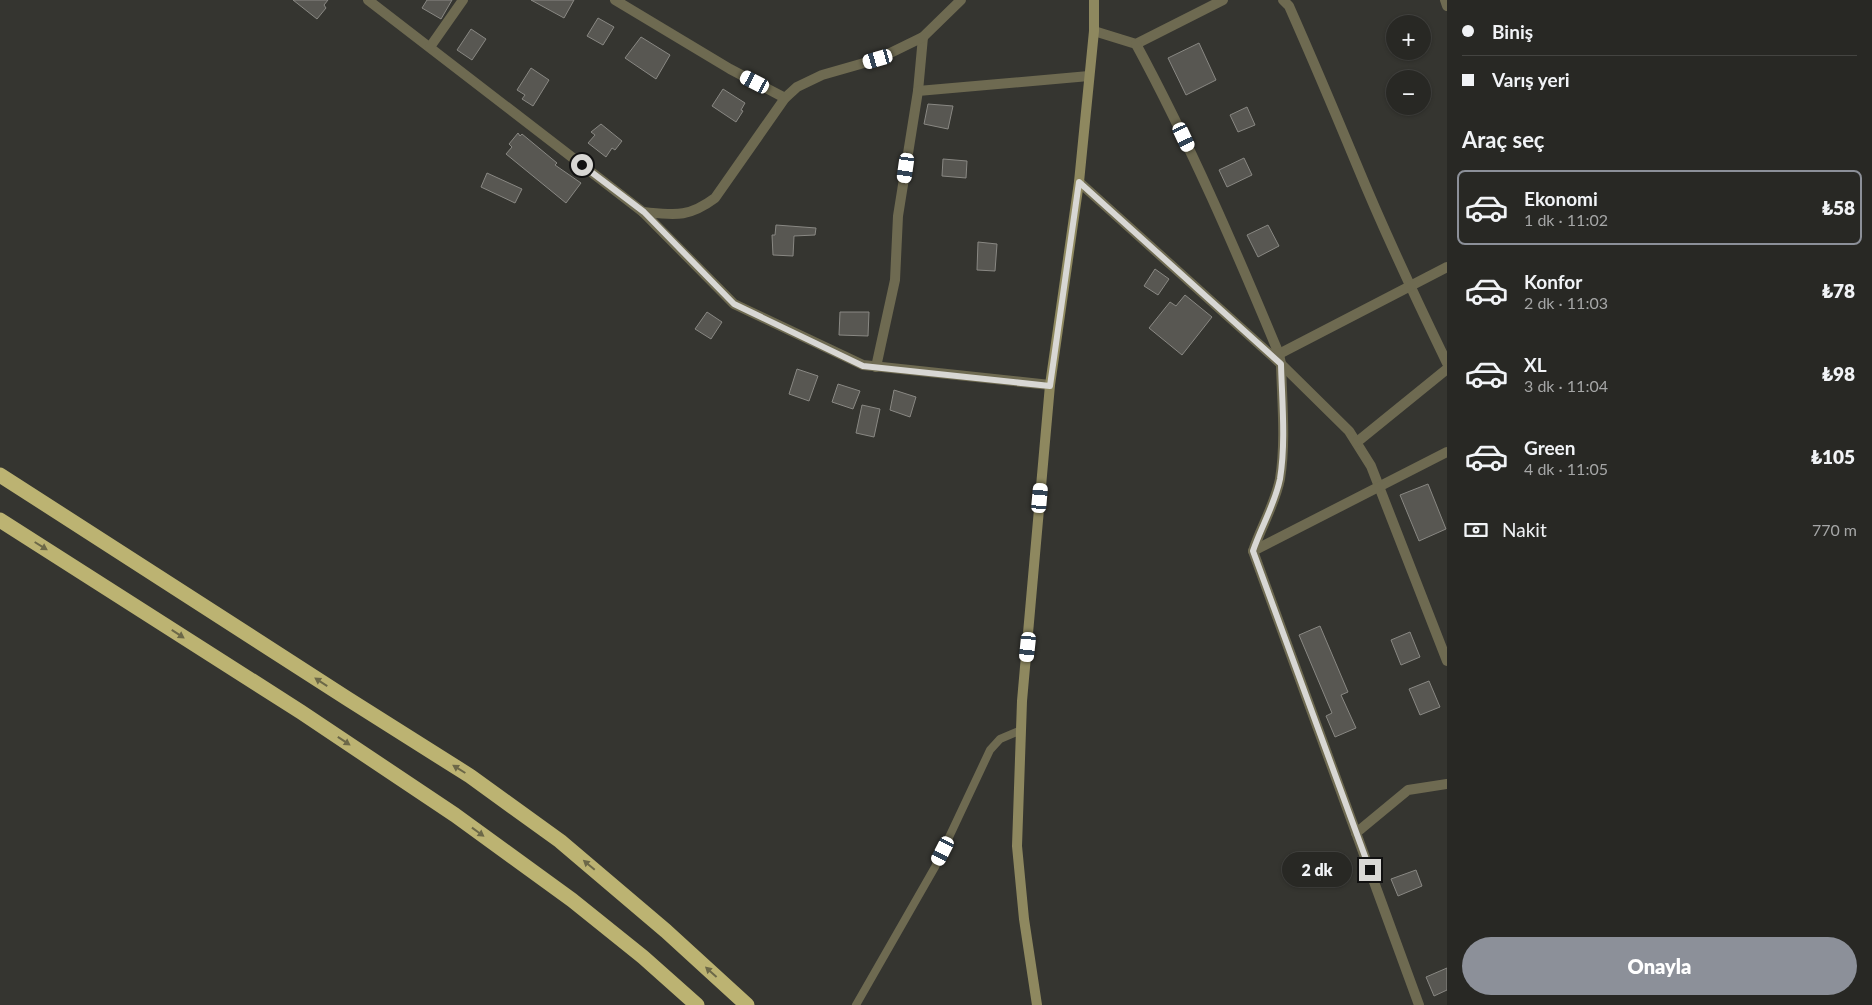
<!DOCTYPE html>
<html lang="tr">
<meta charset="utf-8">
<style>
:root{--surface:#282824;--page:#343431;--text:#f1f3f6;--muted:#a5a6a6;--line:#444441;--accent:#8c9099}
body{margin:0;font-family:Lato,sans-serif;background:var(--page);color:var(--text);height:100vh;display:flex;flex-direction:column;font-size:19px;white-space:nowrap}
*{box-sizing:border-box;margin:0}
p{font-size:16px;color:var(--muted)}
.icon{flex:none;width:28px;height:28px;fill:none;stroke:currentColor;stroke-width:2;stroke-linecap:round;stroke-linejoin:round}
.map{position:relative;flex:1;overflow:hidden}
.panel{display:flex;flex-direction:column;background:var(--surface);width:425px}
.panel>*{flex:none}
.top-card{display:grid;align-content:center;height:110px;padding:0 15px;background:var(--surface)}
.fabs{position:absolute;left:1386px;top:15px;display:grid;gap:10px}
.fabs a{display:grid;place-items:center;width:45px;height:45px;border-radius:50%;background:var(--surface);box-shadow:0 1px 4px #0004,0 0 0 1px var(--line);font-size:25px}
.end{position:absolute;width:22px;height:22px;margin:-11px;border:6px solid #d8d7d4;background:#111;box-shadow:0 0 0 2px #111}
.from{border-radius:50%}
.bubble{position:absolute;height:35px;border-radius:18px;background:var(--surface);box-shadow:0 1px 4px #0004,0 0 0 1px var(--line);font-size:16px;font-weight:800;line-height:35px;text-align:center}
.car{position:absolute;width:15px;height:30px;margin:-15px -8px;border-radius:6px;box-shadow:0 0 4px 1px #0007;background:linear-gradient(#fff 24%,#345 0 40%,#fff 0 76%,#345 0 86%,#fff 0)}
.top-card b{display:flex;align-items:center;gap:18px;height:48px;font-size:19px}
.top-card b+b{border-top:1px solid var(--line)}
.top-card i{width:12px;height:12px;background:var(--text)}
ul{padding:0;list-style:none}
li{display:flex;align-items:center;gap:15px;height:75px;margin:0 10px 8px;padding:0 5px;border:2px solid transparent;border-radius:8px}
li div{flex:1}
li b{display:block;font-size:19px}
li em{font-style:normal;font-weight:800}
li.on{border-color:var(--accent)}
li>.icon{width:45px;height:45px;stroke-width:1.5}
h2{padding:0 15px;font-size:22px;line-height:60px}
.pay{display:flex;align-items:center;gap:12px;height:55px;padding:0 15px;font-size:19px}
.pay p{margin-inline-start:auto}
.cta{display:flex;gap:10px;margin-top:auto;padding:10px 15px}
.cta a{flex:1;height:58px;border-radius:30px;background:var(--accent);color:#fff;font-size:20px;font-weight:800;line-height:58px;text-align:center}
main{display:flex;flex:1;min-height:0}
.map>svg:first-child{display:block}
.building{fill:#585752;stroke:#898883}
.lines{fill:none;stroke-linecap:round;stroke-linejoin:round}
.lane{stroke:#6e6a51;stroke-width:8}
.street{stroke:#6e6a51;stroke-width:10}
.secondary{stroke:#8e885f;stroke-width:10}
.highway{stroke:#bcb372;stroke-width:15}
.oneway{fill:#6c6848}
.route{stroke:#d8d7d4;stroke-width:6}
</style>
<main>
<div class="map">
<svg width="1447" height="1005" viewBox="0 0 1447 1005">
<rect width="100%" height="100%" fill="#353530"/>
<g class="building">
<polygon points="293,0 328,0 324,5 326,8 317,19"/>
<polygon points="427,0 452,0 441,19 422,8"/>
<polygon points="531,0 574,0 564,18"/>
<polygon points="598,18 614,27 603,45 587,36"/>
<polygon points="471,29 486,39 472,60 457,50"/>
<polygon points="641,37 670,55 656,79 625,58"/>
<polygon points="1199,43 1216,80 1186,95 1168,58"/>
<polygon points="531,68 549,80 533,106 522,99 525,95 517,90"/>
<polygon points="723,89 745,103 741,110 743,111 736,122 712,106"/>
<polygon points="928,104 953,106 948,129 924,124"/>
<polygon points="1247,107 1255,125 1238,132 1230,115"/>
<polygon points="601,124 622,141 615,150 612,148 606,157 588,143 595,135 591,132"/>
<polygon points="518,133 520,136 522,134 557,163 555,165 581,183 566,203 506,154 512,147 509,144"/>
<polygon points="1244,158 1252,175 1227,187 1219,170"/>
<polygon points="943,159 967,161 966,178 942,176"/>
<polygon points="487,173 522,189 515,203 481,187"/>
<polygon points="776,225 816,228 815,235 794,236 793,256 773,255 772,235 775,235"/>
<polygon points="1268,225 1279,246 1258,257 1247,235"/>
<polygon points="978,242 997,244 995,271 977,270"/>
<polygon points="1155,269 1169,279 1158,295 1144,286"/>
<polygon points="1185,295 1212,317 1182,355 1149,328 1170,302 1176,306"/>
<polygon points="707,312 722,322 711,339 695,329"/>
<polygon points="840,312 869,312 868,336 839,335"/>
<polygon points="797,369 818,376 809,401 789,394"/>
<polygon points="838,384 860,391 853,409 832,402"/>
<polygon points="894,390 916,397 910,417 890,410"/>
<polygon points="862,405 880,409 874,437 856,433"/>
<polygon points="1428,484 1446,529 1419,541 1400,495"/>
<polygon points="1320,626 1348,692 1341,695 1356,728 1335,737 1326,716 1332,713 1299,635"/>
<polygon points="1410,632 1420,657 1401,665 1391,640"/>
<polygon points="1429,681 1440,707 1420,715 1409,689"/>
<polygon points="1416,870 1422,886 1398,896 1391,879"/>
<polygon points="1447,968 1447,990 1434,996 1426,977"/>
</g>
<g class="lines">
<polyline class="lane" points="856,1005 935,867 990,750 1000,739 1021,730"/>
<g class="street">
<polyline points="368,0 643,212 734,304 863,365 1050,385"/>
<polyline points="615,0 730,69 785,98"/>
<path d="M1283,0l6,6c23,52 45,104 67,157 28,68 59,134 91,200"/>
<polyline points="1445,0 1447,6"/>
<polyline points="1094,31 1136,44 1223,0"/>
<path d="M1136,44c54,100 99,204 143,310l2,10c1,38 5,78 -1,115 -5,25 -19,48 -27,72l166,454"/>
<polyline points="430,47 463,0"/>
<polyline points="918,91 923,37"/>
<polyline points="1079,182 1281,364 1349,431 1371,466 1447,661"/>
<path d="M643,212c32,3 45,6 72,-14l70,-100 12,-11 25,-12 56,-16 45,-22 38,-37"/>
<polyline points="1279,354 1447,267"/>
<polyline points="876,367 895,280 898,216 918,91 1089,76"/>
<polyline points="1357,442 1447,369"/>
<polyline points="1253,551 1447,452"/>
<polyline points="1356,833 1408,790 1447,784"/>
</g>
<polyline class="secondary" points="1037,1005 1024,919 1017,846 1022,701 1050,385 1079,182 1094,31 1094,0"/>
<g class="highway">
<polyline points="0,475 348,699 470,776 560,841 666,931 747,1005"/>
<polyline points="0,520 301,712 455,815 572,900 643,957 697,1005"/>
</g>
</g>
<defs><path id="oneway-solid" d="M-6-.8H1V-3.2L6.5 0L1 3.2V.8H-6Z" transform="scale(1.25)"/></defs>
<g class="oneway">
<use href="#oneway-solid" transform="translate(41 546) rotate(32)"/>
<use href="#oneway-solid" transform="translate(178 634) rotate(33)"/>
<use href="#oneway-solid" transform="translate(321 682) rotate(-147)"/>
<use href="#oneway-solid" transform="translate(344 741) rotate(34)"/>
<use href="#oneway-solid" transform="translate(459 769) rotate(-148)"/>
<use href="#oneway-solid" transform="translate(478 832) rotate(36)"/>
<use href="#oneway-solid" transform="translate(589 865) rotate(-140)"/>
<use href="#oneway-solid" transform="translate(711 972) rotate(-138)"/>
</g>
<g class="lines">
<path class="route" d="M582,165l62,47 90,92 129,62 187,20 29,-204 202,182c1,38 5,78 -1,115 -5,25 -19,48 -27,72l117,319"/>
</g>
</svg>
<div class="fabs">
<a>+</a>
<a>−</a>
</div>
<i class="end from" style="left:582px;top:165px"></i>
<i class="end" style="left:1370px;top:870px"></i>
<div class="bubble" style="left:1282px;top:852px;width:70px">2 dk</div>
<i class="car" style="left:878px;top:59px;rotate:254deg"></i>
<i class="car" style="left:755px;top:82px;rotate:297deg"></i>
<i class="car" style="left:1184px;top:137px;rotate:155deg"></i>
<i class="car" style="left:906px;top:168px;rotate:188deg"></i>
<i class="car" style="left:1040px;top:498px;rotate:5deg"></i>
<i class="car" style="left:1028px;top:647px;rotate:186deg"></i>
<i class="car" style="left:943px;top:851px;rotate:207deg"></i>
</div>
<section class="panel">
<div class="top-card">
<b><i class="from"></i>Biniş</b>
<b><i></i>Varış yeri</b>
</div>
<h2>Araç seç</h2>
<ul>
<li class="on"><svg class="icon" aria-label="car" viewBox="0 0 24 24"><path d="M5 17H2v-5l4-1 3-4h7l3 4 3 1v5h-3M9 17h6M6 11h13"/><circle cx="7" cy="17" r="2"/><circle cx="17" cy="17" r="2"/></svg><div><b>Ekonomi</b><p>1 dk · 11:02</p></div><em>₺58</em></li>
<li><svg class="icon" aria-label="car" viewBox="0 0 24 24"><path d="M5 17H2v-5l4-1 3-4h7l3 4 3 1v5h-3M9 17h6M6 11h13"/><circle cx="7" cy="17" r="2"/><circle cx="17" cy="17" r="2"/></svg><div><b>Konfor</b><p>2 dk · 11:03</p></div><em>₺78</em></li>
<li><svg class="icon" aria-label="car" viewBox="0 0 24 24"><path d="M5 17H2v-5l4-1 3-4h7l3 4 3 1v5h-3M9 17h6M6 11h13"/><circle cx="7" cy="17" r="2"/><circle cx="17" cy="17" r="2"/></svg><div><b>XL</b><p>3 dk · 11:04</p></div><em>₺98</em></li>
<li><svg class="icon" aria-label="car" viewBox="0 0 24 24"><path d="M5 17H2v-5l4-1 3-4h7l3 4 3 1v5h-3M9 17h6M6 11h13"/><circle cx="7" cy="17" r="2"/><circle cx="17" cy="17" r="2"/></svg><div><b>Green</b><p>4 dk · 11:05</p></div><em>₺105</em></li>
</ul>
<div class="pay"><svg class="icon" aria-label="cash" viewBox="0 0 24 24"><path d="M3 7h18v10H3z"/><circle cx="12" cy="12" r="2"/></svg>Nakit<p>770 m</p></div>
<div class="cta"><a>Onayla</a></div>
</section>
</main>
